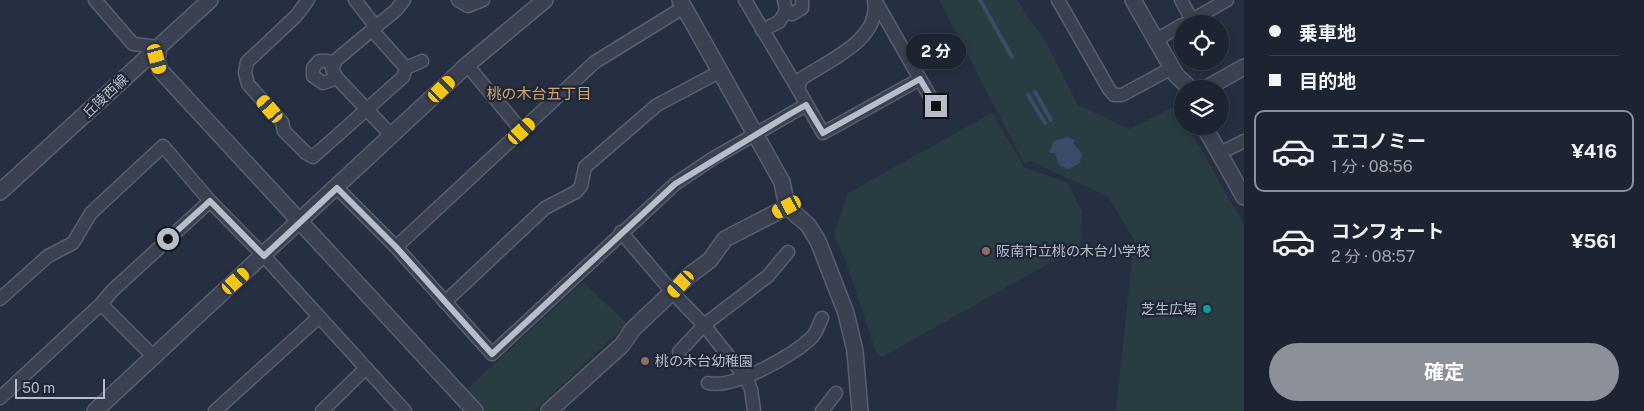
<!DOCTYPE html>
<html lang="ja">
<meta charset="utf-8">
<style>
:root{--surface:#1c2331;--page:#252b39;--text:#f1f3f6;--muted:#a0a4ab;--line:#3a404d;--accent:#8c9099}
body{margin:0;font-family:"Public Sans","Noto Sans JP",sans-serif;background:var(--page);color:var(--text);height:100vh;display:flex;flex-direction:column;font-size:19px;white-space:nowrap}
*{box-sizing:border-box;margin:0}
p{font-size:16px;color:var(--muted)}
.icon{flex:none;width:28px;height:28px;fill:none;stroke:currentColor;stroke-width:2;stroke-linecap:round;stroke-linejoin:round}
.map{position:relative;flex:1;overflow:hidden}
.details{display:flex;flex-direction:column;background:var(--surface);width:400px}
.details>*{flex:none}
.top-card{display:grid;align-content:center;height:110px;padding:0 25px;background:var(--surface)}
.buttons{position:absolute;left:1174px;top:15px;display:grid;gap:10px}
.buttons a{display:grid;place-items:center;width:55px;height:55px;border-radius:50%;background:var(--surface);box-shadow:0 2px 8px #0003,0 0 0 1px var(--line);font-size:25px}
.scale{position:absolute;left:15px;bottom:12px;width:90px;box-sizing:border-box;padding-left:5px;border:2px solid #b7bdcb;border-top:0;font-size:14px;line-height:18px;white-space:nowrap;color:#b7bdcb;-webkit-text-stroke:4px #1f2636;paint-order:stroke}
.end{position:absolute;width:22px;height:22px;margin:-11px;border:6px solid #b7bdcb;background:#111;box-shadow:0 0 0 2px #111}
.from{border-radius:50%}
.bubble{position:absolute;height:35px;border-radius:18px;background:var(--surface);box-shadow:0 2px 8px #0003,0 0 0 1px var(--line);font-size:16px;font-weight:700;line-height:35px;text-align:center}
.car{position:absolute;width:15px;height:30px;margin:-15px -8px;border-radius:6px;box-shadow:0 0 4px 1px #0007;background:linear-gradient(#f5c518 24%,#345 0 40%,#f5c518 0 76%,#345 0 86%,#f5c518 0)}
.top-card b{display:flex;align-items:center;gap:18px;height:48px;font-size:19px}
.top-card b+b{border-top:1px solid var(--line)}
.top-card i{width:12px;height:12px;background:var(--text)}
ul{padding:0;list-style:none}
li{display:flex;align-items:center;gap:15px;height:82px;margin:0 10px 8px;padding:0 15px;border:2px solid transparent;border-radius:10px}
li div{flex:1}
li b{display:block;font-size:19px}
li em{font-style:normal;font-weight:700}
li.current{border-color:var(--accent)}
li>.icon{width:45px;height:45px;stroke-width:1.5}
.button{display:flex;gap:10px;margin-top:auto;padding:10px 25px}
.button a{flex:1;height:58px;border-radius:30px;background:var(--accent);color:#fff;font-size:20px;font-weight:700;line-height:58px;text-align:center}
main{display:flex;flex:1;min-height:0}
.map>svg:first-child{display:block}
.green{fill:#293c42}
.water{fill:#3c4b69}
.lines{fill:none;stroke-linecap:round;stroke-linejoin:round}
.stream{stroke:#3c4b69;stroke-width:4}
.minor-casing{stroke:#585f6e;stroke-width:15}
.tertiary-casing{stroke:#585f6e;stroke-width:18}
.minor{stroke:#3b4151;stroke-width:12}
.tertiary{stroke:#3b4151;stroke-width:15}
.route{stroke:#b7bdcb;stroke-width:6}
.education-dot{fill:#8d6e63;stroke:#1f2636;stroke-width:2}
.culture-dot{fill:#0f9aa8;stroke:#1f2636;stroke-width:2}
.labels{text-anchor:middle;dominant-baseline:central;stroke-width:4.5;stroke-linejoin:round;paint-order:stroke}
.street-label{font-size:14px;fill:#b7bdcb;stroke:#1f2636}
.poi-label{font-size:14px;fill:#b7bdcb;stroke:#1f2636;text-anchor:start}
.neighbourhood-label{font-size:15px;fill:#d4a369;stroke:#1f2636}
</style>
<main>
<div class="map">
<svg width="1244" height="411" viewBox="0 0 1244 411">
<rect width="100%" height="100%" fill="#262f41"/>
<g class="green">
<polygon points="939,0 1017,0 1047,44 1078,105 1130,129 1177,105 1182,116 1182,126 1188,126 1244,225 1244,411 1116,411 1134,240 1108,197 1031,161 1024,163"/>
<polygon points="992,113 1024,167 1068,183 1082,212 1080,246 882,357 876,352 846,262 834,235 848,193"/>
<polygon points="583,282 629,326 623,328 534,411 484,411 466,390"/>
</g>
<polygon class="water" points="1068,137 1075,140 1073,143 1082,154 1080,163 1068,169 1059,165 1055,153 1049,153 1054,141"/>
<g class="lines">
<g class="stream">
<polyline points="980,0 1012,57"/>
<polyline points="1035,92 1051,120"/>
<polyline points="1028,95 1045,123"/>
</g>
<g class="minor-casing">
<g id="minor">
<polyline points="95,0 133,44 159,47"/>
<polyline points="308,0 296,16 247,62 245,73 248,84 282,122 284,131 306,153 313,157 403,77 406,68 372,30"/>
<polyline points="355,0 376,27"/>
<polyline points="458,0 468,6 483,0"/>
<polyline points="745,0 798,89"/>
<polyline points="784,0 786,11 792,14 802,8 802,0"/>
<path d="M874,0c8,40 -47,61 -73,79l-3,10 25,44 97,-54"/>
<polyline points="875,0 936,107"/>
<polyline points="1058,0 1109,89 1114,95 1122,95 1172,68"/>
<polyline points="1181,0 1192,20"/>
<polyline points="1185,24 1227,0"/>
<polyline points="762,30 779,22 786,11"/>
<polyline points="1156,40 1182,25"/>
<polyline points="333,65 328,61 319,61 313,68 313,76 323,83 337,78"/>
<polyline points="467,65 522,131"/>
<polyline points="406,68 422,61"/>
<polyline points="392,136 337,78 332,69 336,60 396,10 404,0"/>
<polyline points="1220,153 1244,141"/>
<polyline points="337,188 396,247 492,354 675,184 712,159 806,105"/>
<polyline points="621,232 673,293 704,325 746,378 751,389 754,411"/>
<polyline points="396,247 595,62 684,7"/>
<polyline points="0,299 48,256 73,243 91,213 163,146 210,201 264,256 405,411"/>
<polyline points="445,302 545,208 576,192 581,186 585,167 592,161 657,105 721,71"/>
<polyline points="101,304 153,356"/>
<polyline points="679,352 704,325 768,276 788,252"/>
<path d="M708,383c26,6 87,-28 105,-47 4,-5 6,-12 9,-18"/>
<polyline points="0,398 101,304 113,290 210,201"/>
<polyline points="215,411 319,317"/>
<polyline points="322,411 366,368"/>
<polyline points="822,411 836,393"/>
</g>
</g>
<g class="tertiary-casing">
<g id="tertiary">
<polyline points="680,0 782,182 787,207 808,225 818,241 846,313 855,351 860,411"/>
<polyline points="1133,0 1176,75 1191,89"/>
<polyline points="159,47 157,59 160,70 475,411"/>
<polyline points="1205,89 1244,67"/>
<polyline points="1204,126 1244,197"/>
<polyline points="0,192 210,0"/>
<polyline points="95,411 467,65 545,0"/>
<polyline points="549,411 622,345 633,329 690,275 710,260 725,239 787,207"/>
</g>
</g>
<use href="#minor" class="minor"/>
<use href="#tertiary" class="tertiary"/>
</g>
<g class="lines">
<polyline class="route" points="168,239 210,201 264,256 337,188 396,247 492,354 675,184 790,114 806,105 823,133 920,79 936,106"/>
</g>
<g class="education-dot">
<circle cx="986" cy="251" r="5"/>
<circle cx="645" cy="361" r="5"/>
</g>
<circle class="culture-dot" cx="1207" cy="309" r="5"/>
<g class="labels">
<g class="street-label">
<text transform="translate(105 96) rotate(-43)">丘陵西線</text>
</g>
<g class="poi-label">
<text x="996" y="251">阪南市立桃の木台小学校</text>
<text x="1197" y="309" text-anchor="end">芝生広場</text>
<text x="655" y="361">桃の木台幼稚園</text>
</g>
<g class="neighbourhood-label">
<text x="539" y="93">桃の木台五丁目</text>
</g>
</g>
</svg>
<div class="buttons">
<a><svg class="icon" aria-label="locate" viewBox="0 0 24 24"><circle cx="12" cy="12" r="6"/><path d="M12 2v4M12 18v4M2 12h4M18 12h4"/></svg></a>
<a><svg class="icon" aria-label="layers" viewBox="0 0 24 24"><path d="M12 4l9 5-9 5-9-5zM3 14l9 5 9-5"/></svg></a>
</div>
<div class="scale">50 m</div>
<i class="end from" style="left:168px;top:239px"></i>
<i class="end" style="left:936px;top:106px"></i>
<div class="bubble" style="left:906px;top:34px;width:60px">2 分</div>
<i class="car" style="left:157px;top:59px;rotate:165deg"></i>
<i class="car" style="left:442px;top:89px;rotate:46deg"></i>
<i class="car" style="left:270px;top:109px;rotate:319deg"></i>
<i class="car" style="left:522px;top:131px;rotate:47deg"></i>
<i class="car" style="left:787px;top:207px;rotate:242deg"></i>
<i class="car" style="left:236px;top:281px;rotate:48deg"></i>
<i class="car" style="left:681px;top:284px;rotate:223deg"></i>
</div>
<section class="details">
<div class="top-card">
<b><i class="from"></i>乗車地</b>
<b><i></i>目的地</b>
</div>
<ul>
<li class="current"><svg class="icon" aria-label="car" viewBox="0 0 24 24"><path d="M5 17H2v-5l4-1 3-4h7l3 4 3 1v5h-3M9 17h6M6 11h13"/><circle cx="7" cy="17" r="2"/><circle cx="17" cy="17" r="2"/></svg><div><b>エコノミー</b><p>1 分 · 08:56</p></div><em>¥416</em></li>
<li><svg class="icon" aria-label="car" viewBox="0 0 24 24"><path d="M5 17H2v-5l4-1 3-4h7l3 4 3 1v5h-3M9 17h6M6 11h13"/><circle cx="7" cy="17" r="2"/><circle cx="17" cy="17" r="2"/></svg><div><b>コンフォート</b><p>2 分 · 08:57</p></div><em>¥561</em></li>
</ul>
<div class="button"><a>確定</a></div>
</section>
</main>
